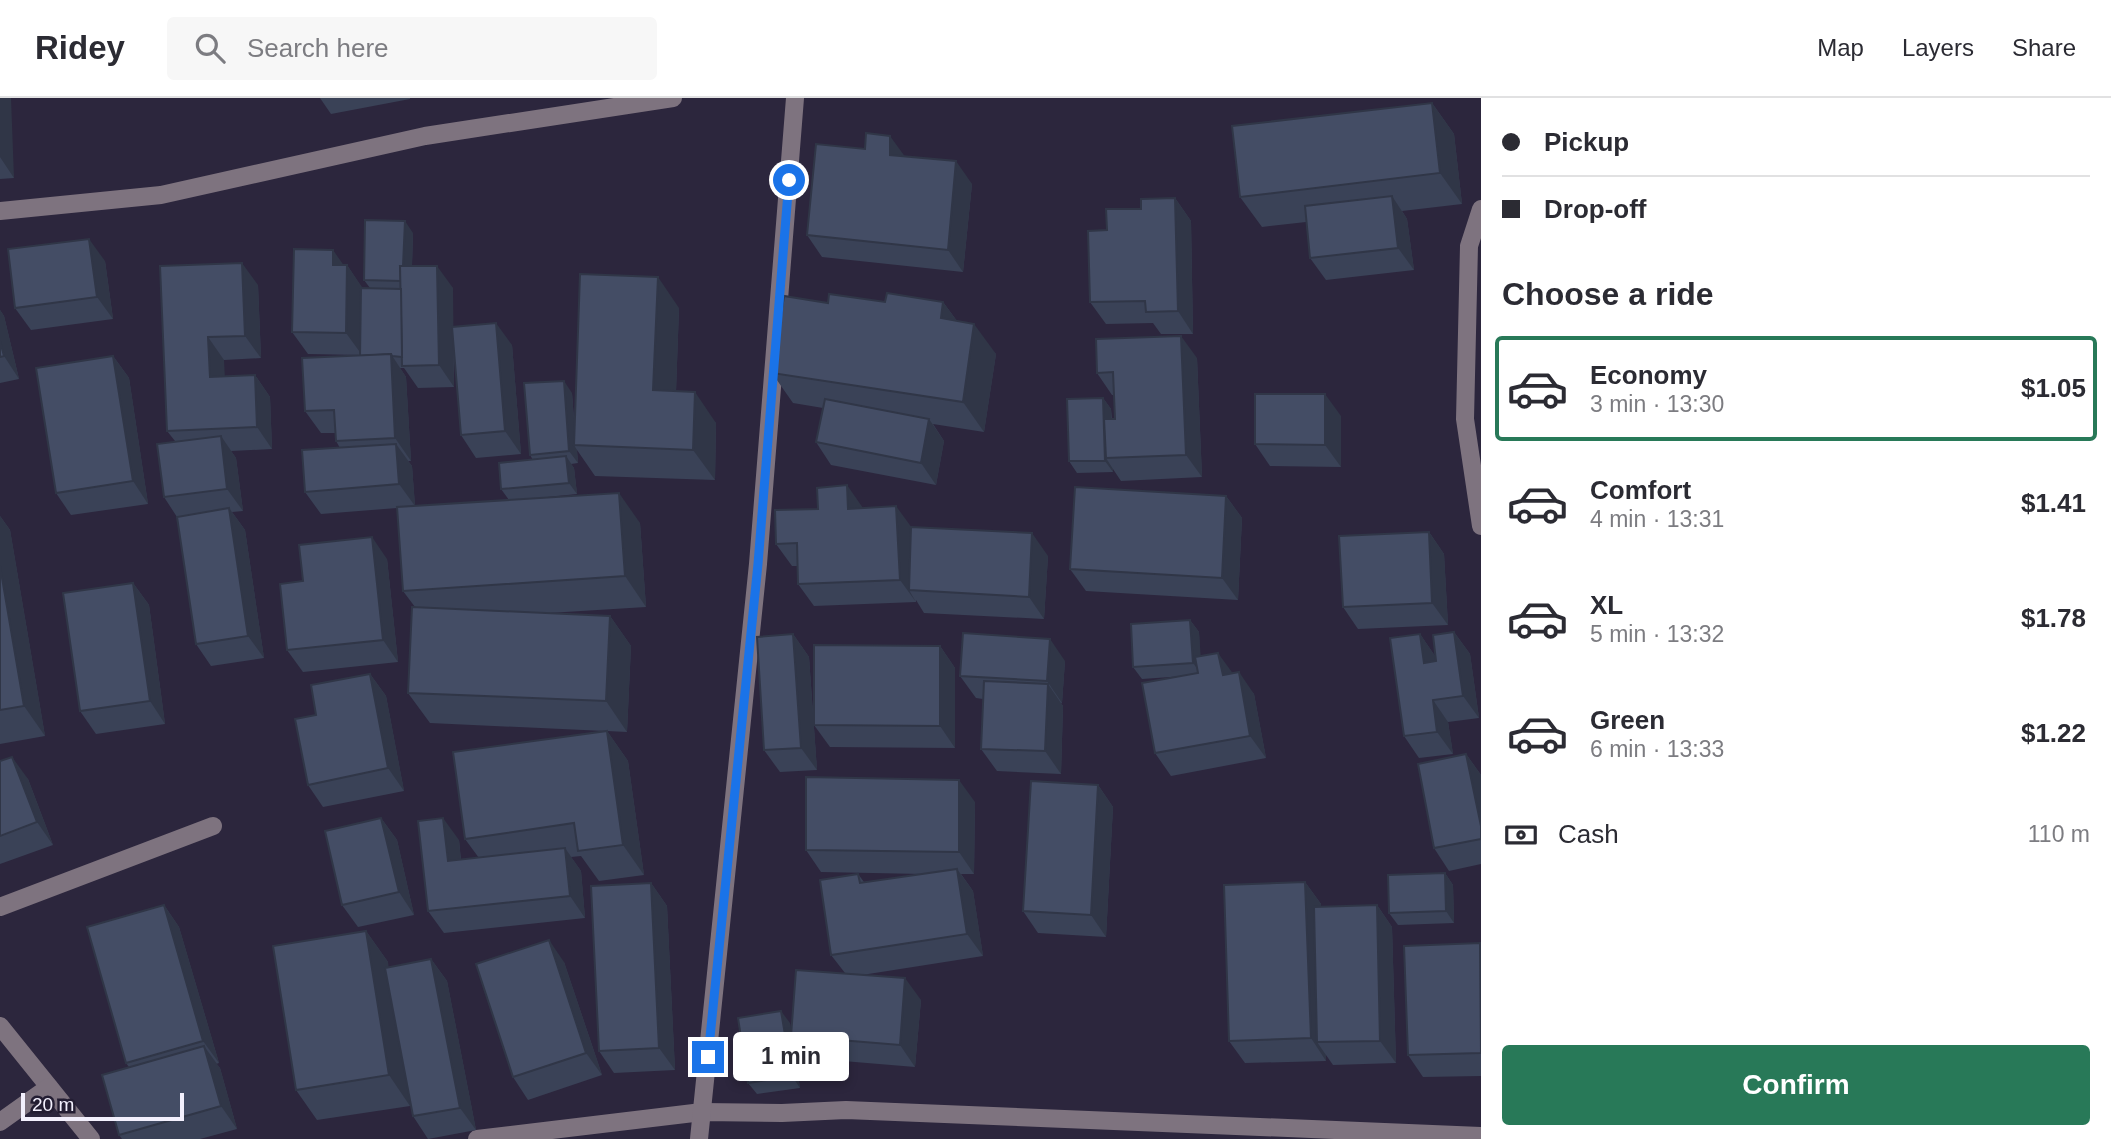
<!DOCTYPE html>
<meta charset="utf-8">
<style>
:root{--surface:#fff;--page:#f7f7f7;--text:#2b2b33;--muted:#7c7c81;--line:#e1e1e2;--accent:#287958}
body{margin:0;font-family:Arial,sans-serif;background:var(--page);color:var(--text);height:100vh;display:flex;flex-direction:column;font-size:26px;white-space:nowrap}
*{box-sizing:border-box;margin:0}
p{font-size:23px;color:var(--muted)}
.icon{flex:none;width:38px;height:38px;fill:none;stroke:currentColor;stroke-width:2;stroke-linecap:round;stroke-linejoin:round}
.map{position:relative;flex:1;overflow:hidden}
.side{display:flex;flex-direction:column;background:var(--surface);width:630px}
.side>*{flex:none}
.banner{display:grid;align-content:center;height:154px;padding:0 21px;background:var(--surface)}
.scale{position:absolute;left:21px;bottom:18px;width:163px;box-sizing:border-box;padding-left:7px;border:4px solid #f3f0fd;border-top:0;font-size:19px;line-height:24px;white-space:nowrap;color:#f3f0fd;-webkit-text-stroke:5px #231d32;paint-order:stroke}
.end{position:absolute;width:32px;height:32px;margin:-16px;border:9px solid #1a73e8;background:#fff;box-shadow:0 0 0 4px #fff}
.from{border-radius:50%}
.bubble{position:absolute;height:49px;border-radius:7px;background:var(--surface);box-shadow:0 4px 10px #0003;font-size:23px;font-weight:700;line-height:49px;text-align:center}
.banner b{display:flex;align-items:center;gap:24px;height:66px;font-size:26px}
.banner b+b{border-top:2px solid var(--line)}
.banner i{width:18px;height:18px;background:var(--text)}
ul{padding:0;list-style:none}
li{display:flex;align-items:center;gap:21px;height:105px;margin:0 14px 10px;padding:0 7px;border:4px solid transparent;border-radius:7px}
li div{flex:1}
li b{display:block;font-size:26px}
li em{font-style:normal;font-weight:700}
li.on{border-color:var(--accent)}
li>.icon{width:63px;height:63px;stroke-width:1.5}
h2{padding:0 21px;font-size:32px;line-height:84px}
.pay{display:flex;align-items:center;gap:18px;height:77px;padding:0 21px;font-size:26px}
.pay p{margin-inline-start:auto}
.button{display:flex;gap:14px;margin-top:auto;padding:14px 21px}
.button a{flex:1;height:80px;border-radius:7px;background:var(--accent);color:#fff;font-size:28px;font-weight:700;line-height:80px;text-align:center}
header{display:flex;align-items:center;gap:42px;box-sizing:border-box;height:98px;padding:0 35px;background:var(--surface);border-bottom:2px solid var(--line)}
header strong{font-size:33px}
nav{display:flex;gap:38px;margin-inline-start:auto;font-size:24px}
.search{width:490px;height:63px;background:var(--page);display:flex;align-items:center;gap:18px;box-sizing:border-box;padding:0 24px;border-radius:7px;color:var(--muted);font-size:26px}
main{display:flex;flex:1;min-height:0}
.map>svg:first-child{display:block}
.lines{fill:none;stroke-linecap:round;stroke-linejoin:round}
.minor{stroke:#7e737f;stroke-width:18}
.wall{fill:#3a4257}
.shaded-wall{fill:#303647}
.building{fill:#444d65;stroke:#303647;stroke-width:2}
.route{stroke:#1a73e8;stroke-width:9}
</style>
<header>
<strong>Ridey</strong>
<div class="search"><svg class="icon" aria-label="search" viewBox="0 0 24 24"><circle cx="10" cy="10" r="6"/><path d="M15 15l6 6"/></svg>Search here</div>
<nav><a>Map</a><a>Layers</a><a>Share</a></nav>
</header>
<main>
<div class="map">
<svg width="1481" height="1041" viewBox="0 0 1481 1041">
<rect width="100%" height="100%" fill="#2c263d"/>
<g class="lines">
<g class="minor">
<polyline points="1481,111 1469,148 1465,321 1481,428"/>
<polyline points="0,113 161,97 425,38 673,0"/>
<polyline points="0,809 213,728"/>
<polyline points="0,928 91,1041"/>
<polyline points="0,1024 49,989"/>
<polyline points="477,1041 702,1014 782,1015 846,1012 1481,1038"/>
<polyline points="699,1041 758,466 795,0"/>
</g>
</g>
<g class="wall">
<polygon points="0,0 14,80 0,81"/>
<polygon points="320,0 410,0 410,1 331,16"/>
<polygon points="1432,5 1454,36 1462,106 1402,113 1407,121 1414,172 1326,182 1310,160 1306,124 1262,129 1240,99"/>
<polygon points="905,58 972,86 963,174 822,159 807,137"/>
<polygon points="1175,100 1191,123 1193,236 1161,236 1153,225 1106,226 1090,204 1141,111"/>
<polygon points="413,135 412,168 453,190 453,229 512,247 521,356 476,360 461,337 454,253 454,289 418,290 404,270 400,270 406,279 411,363 408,363 412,368 415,408 509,402 501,391 533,362 530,357 572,295 574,322 679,210 676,293 716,325 715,382 595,378 577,352 578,365 571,366 574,370 577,396 548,399 640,425 646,509 549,515 610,518 631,548 627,634 607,633 628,663 644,777 599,783 581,758 571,759 581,773 585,820 444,835 428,813 459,742 461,762 479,760 465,741 605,633 430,625 408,595 415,509 403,493 397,410 321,416 305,394 340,350 336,343 335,335 321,335 305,313 360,257 308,256 292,234 343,167 347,167 362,190 370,190 364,182"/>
<polygon points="105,163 113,221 31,232 15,210"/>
<polygon points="160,168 258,187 261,260 224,262 224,278 255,277 270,299 272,351 231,353 236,360 243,413 232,414 245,432 264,560 211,568 196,546 177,419 164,399 175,343 167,333"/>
<polygon points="943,204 957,223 996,256 984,334 933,326 944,343 936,387 831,367 816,344 823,310 793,305 772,275 828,205"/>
<polygon points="0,212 4,218 19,281 0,285"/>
<polygon points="113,258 129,280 148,406 71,417 56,395"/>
<polygon points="1197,260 1202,379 1121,383 1113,371 1113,374 1077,375 1069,363 1103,300 1111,311 1112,321 1115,321 1114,297 1112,297 1097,275"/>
<polygon points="1341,318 1341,369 1270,368 1255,346"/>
<polygon points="1226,398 1242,420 1238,502 1086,493 1070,471"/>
<polygon points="863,410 911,430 1048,458 1044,521 924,515 916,502 916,504 814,508 798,486 797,468 792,468 776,446"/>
<polygon points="0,418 10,432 45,638 0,646"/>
<polygon points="1429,434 1444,456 1448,527 1358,531 1343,509"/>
<polygon points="387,461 398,564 303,574 287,552 303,483"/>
<polygon points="133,485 149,507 165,626 96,636 80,613"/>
<polygon points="1190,522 1199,534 1200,558 1233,575 1254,596 1266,660 1171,678 1155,655 1185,578 1142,581 1133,569"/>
<polygon points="1454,534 1470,556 1479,620 1448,624 1453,656 1419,660 1404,638 1420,536 1435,558"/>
<polygon points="793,536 809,559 817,672 780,674 764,652"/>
<polygon points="940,548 955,570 955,650 830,649 814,627"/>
<polygon points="1065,563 1062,605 1061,605 1063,608 1061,676 997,673 981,651 983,601 976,600 960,578"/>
<polygon points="370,576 386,598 404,693 323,709 308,687 316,617"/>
<polygon points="1466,656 1481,677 1481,766 1449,773 1434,750"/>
<polygon points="0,663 28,681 53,747 0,766"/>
<polygon points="1098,687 1113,709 1106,839 1038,835 1023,813"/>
<polygon points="975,704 974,776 961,776 973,793 983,858 862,877 921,902 915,969 807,960 792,939 800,990 757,996 748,985 790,925 791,935 845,875 831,857 858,776 864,784 923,776 821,774 806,752"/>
<polygon points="381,720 397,742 414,817 358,829 342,807"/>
<polygon points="1445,775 1453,787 1454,825 1398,827 1389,815"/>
<polygon points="1305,784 1321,806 1321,809 1377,807 1392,829 1396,965 1333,967 1326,957 1326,963 1245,965 1229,943"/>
<polygon points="651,785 667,808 675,972 614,975 599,953"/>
<polygon points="164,807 179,829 219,965 216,966 220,970 237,1031 200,1041 122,1041 119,1037 129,969 126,965"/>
<polygon points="366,833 388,864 388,870 431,861 447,883 476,1032 428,1041 413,1018 406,983 410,1008 317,1022 296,992"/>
<polygon points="1480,845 1481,846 1481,978 1423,979 1408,957"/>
<polygon points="564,864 602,977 528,1002 513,979"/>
</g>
<g class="shaded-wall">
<polygon points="0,0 11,0 14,80 0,59"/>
<polygon points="1432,5 1454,36 1462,106 1440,75"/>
<polygon points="890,38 906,60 890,57"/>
<polygon points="956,63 972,86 963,174 948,152"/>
<polygon points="1392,98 1407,121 1414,172 1398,150"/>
<polygon points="1175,100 1191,123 1193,236 1178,213"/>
<polygon points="405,123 413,135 411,195 403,183"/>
<polygon points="89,141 105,163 113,221 97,199"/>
<polygon points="333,152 347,172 347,167 362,189 362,257 346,235 333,167"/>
<polygon points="242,165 258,187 261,260 245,238"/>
<polygon points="437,168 453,190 454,289 439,267"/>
<polygon points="658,179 679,210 675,323 653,292"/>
<polygon points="943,204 965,234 941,220"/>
<polygon points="0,212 4,218 19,281 4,258 0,243"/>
<polygon points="496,225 512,247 521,356 505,333"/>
<polygon points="974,226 996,256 984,334 963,304"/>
<polygon points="1181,238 1197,260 1202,379 1186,357"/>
<polygon points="208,239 224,262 226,301 210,279"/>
<polygon points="391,256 406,279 411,363 395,340"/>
<polygon points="113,258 129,280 148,406 133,383"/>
<polygon points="255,277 270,299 272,351 257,329"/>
<polygon points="564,283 572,295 576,347 574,347 577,352 578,365 569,353"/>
<polygon points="695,294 716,325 715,382 693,352"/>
<polygon points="1325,296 1341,318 1341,369 1325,347"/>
<polygon points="1103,300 1111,311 1113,360 1106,360 1113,371 1113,374 1105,363"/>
<polygon points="929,321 944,343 936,387 921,365"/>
<polygon points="221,338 236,360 243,413 227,391"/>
<polygon points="396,346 412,368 415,408 399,386"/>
<polygon points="566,358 574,370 577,396 569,385"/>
<polygon points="847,387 863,410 848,411"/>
<polygon points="619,395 640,425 646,509 625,478"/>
<polygon points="1226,398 1242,420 1238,502 1222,480"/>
<polygon points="896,408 912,430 909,492 916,504 900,482"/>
<polygon points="229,410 245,432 264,560 248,538"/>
<polygon points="0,418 10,432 45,638 24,608 0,468"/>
<polygon points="1429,434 1444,456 1448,527 1432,505"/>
<polygon points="1032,435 1048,458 1044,521 1029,499"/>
<polygon points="372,439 387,461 398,564 383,542"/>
<polygon points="133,485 149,507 165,626 150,603"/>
<polygon points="610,518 631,548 627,634 606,603"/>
<polygon points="1190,522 1199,534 1202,577 1193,565"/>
<polygon points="1454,534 1470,556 1479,620 1463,598"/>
<polygon points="793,536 809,559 817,672 801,650"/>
<polygon points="1420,536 1435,558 1439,587 1424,565"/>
<polygon points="1050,541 1065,563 1062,605 1047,583"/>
<polygon points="940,548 955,570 955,650 940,628"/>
<polygon points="1218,555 1234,577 1223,577"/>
<polygon points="1239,574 1254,596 1266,660 1250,638"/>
<polygon points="370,576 386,598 404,693 388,670"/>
<polygon points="1048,586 1063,608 1061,676 1045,653"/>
<polygon points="1433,602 1448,624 1453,656 1437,634"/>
<polygon points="607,633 628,663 644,777 623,747"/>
<polygon points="1466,656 1481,677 1481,728"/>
<polygon points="12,659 28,681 53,747 37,724"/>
<polygon points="959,682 975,704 974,776 959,754"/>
<polygon points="1098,687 1113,709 1106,839 1091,817"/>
<polygon points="381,720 397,742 414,817 399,794"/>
<polygon points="443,720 459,742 463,786 448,763"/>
<polygon points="565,750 581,773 585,820 570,798"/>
<polygon points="957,771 973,793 983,858 967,836"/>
<polygon points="1445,775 1453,787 1454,825 1446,813"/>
<polygon points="1305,784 1321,806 1326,944 1317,944 1326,957 1326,963 1311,940"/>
<polygon points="651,785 667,808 675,972 659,950"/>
<polygon points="164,807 179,829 219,965 203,943"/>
<polygon points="1377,807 1392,829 1396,965 1380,943"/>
<polygon points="366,833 388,864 410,1008 389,977"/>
<polygon points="549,842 564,864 602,977 586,955"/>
<polygon points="431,861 447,883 476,1032 460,1010"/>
<polygon points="905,880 921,902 915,969 900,947"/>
<polygon points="781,913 790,925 800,990 792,978"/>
<polygon points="204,948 220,970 237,1031 221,1008"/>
</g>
<g class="building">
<polygon points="1432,5 1440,75 1240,99 1232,28"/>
<polygon points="866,35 890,38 890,57 956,63 948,152 807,137 816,46 865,51"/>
<polygon points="1392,98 1398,150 1310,160 1305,108"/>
<polygon points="1175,100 1178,213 1146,214 1145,203 1090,204 1088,133 1107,132 1106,111 1141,111 1141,101"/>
<polygon points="365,122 405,123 403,168 400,168 401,183 364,182"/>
<polygon points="89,141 97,199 15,210 8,151"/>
<polygon points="294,151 333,152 333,167 347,167 346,235 292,234"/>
<polygon points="242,165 245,238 208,239 210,279 255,277 257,329 167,333 160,168"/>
<polygon points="400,168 437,168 439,267 402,268"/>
<polygon points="580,176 658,179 653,292 695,294 693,352 574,347"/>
<polygon points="361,190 401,191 402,259 392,258 391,256 360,258"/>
<polygon points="887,195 943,204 941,220 974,226 963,304 772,275 784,198 828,205 829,196 885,204"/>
<polygon points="496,225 505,333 461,337 452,229"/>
<polygon points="1181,238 1186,357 1106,360 1104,321 1115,321 1113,274 1097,275 1096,241"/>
<polygon points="0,243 4,258 0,259"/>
<polygon points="391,256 395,340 336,343 334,312 305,313 302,260"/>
<polygon points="113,258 133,383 56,395 36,270"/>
<polygon points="564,283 569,353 530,357 524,285"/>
<polygon points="1255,296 1325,296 1325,347 1255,346"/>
<polygon points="1103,300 1105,363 1069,363 1067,301"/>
<polygon points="825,301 929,321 921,365 816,344"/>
<polygon points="221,338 227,391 164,399 157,346"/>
<polygon points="396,346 399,386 305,394 302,352"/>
<polygon points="566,358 569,385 501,391 499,365"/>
<polygon points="847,387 848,411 896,408 900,482 798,486 797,445 776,446 775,412 818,411 817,390"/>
<polygon points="1075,389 1226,398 1222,480 1070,471"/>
<polygon points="619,395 625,478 403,493 397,409"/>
<polygon points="229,410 248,538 196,546 177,419"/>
<polygon points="911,429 1032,435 1029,499 909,492"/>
<polygon points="1429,434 1432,505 1343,509 1339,438"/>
<polygon points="372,439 383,542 287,552 280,486 303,483 299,447"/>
<polygon points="0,468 24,608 0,612"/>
<polygon points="133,485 150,603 80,613 63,495"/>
<polygon points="412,509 610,518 606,603 408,595"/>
<polygon points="1190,522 1193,565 1133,569 1131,526"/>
<polygon points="1454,534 1463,598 1433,602 1437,634 1404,638 1390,540 1420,536 1424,565 1436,563 1433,537"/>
<polygon points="963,535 1050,541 1047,583 960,578"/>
<polygon points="793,536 801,650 764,652 757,539"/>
<polygon points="814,547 940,548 940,628 814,627"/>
<polygon points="1218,555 1223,577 1239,574 1250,638 1155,655 1142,585 1198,575 1195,559"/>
<polygon points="370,576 388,670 308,687 295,621 316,617 311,587"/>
<polygon points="984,583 1048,586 1045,653 981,651"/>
<polygon points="607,633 623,747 578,753 574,725 465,741 453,654"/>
<polygon points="1466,656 1481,728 1481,741 1434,750 1418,666"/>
<polygon points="12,659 37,724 0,738 0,663"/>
<polygon points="806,679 959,682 959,754 806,752"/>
<polygon points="1031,683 1098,687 1091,817 1023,813"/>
<polygon points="381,720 399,794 342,807 325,733"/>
<polygon points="443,720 448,763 565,750 570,798 428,813 418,723"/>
<polygon points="957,771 967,836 831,857 820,782 858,776 860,785"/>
<polygon points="1445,775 1446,813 1389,815 1388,777"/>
<polygon points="1305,784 1311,940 1229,943 1224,787"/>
<polygon points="651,785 659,950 599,953 591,788"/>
<polygon points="164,807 203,943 126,965 87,829"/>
<polygon points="1377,807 1380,943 1317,944 1314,809"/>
<polygon points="366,833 389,977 296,992 273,848"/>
<polygon points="549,842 586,955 513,979 476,866"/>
<polygon points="1480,845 1481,955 1408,957 1404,848"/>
<polygon points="431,861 460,1010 413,1018 385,870"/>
<polygon points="796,872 905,880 900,947 791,938"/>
<polygon points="781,913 792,978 748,985 738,920"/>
<polygon points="204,948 221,1008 119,1037 102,977"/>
</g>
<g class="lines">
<polyline class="route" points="708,959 758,466 789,82"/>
</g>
</svg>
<div class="scale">20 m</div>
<i class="end from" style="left:789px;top:82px"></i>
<i class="end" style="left:708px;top:959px"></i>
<div class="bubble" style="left:733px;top:934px;width:116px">1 min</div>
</div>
<section class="side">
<div class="banner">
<b><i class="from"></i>Pickup</b>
<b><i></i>Drop-off</b>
</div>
<h2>Choose a ride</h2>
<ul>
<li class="on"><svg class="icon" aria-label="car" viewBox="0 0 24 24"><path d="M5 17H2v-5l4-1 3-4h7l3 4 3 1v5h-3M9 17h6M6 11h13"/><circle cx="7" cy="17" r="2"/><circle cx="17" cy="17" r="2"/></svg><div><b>Economy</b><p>3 min · 13:30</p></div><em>$1.05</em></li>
<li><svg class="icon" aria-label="car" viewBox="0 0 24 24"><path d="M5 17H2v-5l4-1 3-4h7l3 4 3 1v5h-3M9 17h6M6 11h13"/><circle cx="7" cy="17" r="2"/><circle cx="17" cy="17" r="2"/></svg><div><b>Comfort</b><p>4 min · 13:31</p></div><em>$1.41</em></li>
<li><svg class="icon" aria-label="car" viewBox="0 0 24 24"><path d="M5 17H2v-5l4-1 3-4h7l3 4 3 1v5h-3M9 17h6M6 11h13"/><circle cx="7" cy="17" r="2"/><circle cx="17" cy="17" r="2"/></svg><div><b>XL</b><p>5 min · 13:32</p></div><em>$1.78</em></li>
<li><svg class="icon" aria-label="car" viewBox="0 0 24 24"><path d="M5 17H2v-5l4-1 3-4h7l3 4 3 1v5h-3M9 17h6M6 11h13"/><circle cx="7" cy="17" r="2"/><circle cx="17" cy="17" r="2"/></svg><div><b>Green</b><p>6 min · 13:33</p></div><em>$1.22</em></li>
</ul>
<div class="pay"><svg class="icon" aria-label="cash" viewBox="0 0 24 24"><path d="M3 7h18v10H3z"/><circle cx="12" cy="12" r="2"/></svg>Cash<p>110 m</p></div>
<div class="button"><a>Confirm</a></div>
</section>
</main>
